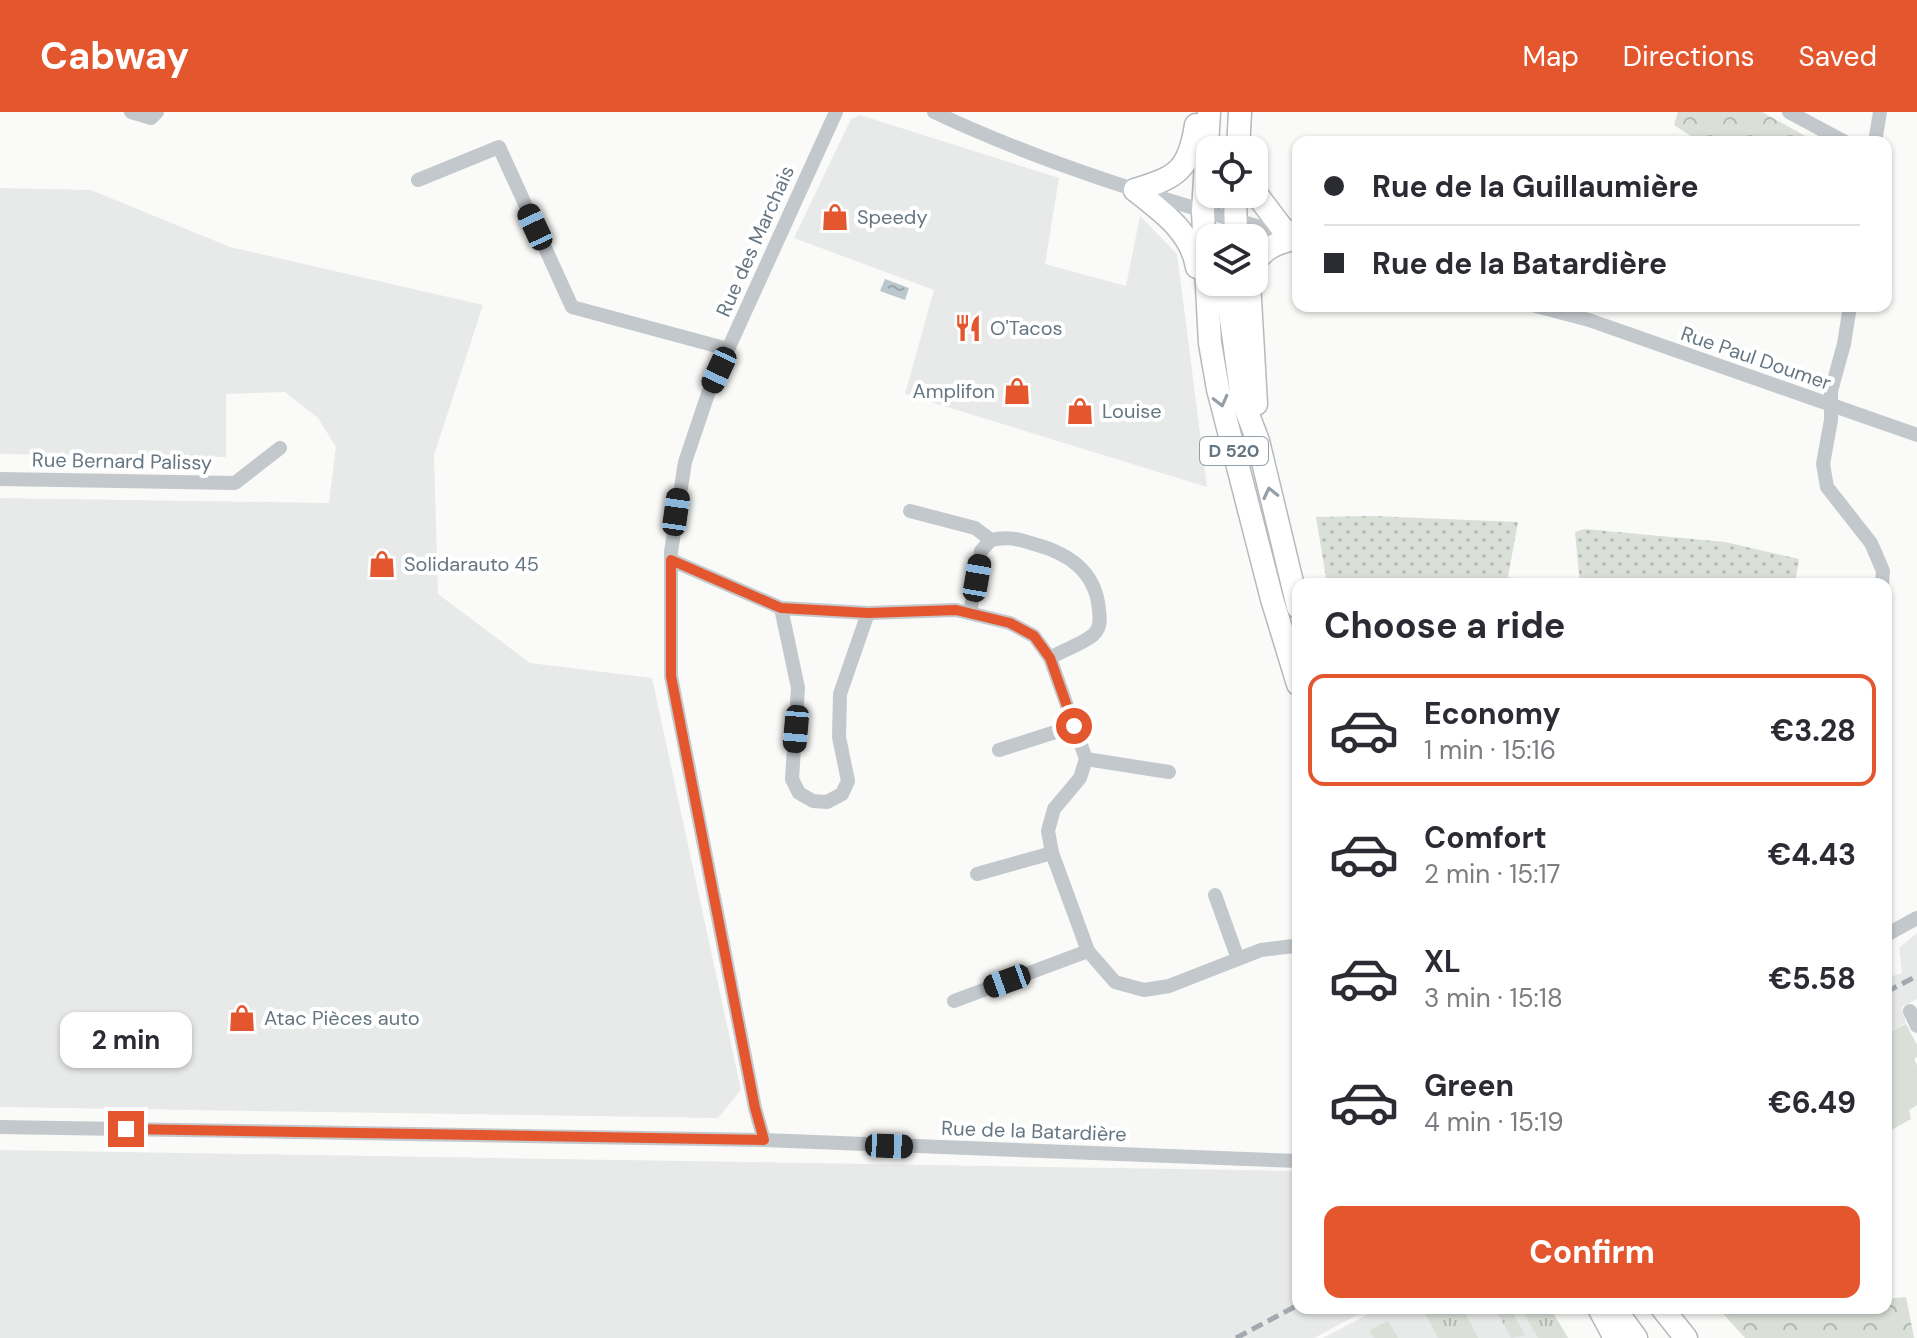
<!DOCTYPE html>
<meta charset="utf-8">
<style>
:root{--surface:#fff;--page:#f2f2f3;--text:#2b2b33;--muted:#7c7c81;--line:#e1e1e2;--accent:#e4572e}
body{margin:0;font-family:"DM Sans",sans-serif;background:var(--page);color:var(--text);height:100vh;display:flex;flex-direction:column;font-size:30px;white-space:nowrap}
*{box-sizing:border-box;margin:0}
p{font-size:26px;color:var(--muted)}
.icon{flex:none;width:44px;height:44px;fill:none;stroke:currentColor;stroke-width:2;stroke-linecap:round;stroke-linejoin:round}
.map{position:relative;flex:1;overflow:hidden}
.panel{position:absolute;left:1292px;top:466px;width:600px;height:736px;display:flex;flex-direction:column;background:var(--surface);border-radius:16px;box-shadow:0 2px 6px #0004}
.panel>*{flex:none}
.hud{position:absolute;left:1292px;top:24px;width:600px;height:176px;border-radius:16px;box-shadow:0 2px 6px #0004;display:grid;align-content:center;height:176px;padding:0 32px;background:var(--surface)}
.controls{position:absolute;left:1196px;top:24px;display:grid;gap:16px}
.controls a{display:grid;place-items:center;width:72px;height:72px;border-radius:16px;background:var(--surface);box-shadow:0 2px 6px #0004;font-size:40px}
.end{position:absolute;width:36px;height:36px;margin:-18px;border:10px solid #e4572e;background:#fff;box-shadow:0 0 0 4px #fff}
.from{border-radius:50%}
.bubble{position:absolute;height:56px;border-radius:16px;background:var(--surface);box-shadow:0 2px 6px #0004;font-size:26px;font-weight:700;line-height:56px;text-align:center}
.car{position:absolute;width:24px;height:48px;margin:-24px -12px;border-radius:10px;box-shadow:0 0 6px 2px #0007;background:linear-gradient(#222 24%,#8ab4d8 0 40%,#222 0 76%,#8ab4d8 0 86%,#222 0)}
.hud b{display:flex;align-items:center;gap:28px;height:76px;font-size:30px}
.hud b+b{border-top:2px solid var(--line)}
.hud i{width:20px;height:20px;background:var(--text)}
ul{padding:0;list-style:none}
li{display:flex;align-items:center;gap:24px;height:112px;margin:0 16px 12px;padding:0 16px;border:4px solid transparent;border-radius:16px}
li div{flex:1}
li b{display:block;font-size:30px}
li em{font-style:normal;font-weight:700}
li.on{border-color:var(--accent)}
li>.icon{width:72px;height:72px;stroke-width:1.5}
h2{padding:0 32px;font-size:36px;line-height:96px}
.button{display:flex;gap:16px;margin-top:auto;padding:16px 32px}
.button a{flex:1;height:92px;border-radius:16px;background:var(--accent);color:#fff;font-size:32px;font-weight:700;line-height:92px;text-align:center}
header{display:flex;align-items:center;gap:48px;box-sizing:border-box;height:112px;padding:0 40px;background:var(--accent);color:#fff}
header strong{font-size:38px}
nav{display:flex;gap:44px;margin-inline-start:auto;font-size:28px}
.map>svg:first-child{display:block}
.built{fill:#e8e9e9}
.grass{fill:url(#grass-tufts)}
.forest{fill:url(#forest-crowns)}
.garden{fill:url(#garden-dots)}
.pitch{fill:#dadfd7}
.water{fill:url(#water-ripples)}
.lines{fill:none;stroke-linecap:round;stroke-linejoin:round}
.primary-casing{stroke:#b5babe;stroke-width:25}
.street{stroke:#c3c8cc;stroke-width:14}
.primary{stroke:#fff;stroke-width:22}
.rail{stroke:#a2aab0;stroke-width:5;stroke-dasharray:12 6;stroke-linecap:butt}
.oneway{stroke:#939fa8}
.route{stroke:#e4572e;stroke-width:10}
.labels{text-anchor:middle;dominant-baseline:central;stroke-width:8;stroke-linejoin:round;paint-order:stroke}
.shield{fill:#fff;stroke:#939fa8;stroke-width:2}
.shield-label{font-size:18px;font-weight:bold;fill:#657683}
.poi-label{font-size:20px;fill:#657683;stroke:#fff;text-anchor:start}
.street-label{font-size:20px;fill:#657683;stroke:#fff}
</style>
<header>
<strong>Cabway</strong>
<nav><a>Map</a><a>Directions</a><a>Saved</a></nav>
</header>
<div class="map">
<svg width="1917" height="1226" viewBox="0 0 1917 1226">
<defs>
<pattern id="grass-tufts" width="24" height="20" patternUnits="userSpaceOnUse" patternTransform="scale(2)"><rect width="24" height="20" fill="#dadfd7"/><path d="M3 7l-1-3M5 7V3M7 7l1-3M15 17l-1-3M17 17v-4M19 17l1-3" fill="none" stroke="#b4b9b4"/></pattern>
<pattern id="forest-crowns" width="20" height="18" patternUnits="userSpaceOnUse" patternTransform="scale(2)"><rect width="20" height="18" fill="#dadfd7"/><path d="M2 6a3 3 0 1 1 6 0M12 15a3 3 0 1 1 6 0" fill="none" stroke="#b4b9b4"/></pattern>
<pattern id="garden-dots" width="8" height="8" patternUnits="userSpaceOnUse" patternTransform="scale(2)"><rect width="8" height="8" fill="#dadfd7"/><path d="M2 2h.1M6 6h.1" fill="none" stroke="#b4b9b4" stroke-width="1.8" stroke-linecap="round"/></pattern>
<pattern id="water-ripples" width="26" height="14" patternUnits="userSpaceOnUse" patternTransform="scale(2)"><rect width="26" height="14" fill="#bbc7cb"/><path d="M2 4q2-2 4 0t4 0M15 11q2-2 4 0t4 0" fill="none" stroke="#9ca6aa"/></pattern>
</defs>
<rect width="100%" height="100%" fill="#fafaf8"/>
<g class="built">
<polygon points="860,3 1059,66 1045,152 1126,174 1140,104 1177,142 1207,375 905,282 934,178 794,126 851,7"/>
<polygon points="0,76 91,78 230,135 483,193 434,343 438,482 530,551 652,566 741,978 718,1006 0,995 0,386 329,391 336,335 318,306 285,280 226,282 226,345 0,342"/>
<polygon points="1917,821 1917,887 1902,895 1906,911 1886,922 1886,866 1902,861 1899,836"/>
<polygon points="0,1038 1298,1059 1298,1196 1370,1196 1314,1226 0,1226"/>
<polygon points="1380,1196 1550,1196 1568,1226 1323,1226"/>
</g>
<g class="grass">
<polygon points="1422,1196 1463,1196 1478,1226 1438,1226"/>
<polygon points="1495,1196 1510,1196 1525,1223 1511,1226"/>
<polygon points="1521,1196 1550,1196 1568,1226 1538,1226"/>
<polygon points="1388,1209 1398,1226 1374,1226 1370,1218"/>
</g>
<g class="forest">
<polygon points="1678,0 1762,0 1809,26 1812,30 1700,30 1674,13"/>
<polygon points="1906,1185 1914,1226 1745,1226 1718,1196 1886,1196 1886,1187"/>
</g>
<g class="garden">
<polygon points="1372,404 1518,410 1508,465 1547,472 1327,472 1316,405"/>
<polygon points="1584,417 1725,430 1799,447 1795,472 1580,472 1575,420"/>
</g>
<polygon class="pitch" points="1906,912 1917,933 1917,945 1914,947 1917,953 1917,993 1909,998 1911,1007 1886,1021 1886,922"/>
<polygon class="water" points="885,167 909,176 905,188 880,179"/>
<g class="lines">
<g class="primary-casing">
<g id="primary">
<polyline points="1209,0 1203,100 1210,231 1218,277 1272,487 1298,572"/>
<polyline points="1238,38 1240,0"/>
<path d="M1135,78c27,22 56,41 62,77"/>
<path d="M1135,78c42,-13 54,-19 61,-65"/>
<polyline points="1254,79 1282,116 1298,125"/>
<polyline points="1235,82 1236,126"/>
<path d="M1254,151c11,-16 25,-21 44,-25"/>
<polyline points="1226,170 1242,287 1258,329 1298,495"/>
<polyline points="1249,170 1256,292"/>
<polyline points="1599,1196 1615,1226"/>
<polyline points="1614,1196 1636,1226"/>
<polyline points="1662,1196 1686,1226"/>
</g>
</g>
<g class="street">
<polyline points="131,0 151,6 157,0"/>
<path d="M934,0c110,52 234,90 352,122"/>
<polyline points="1789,0 1845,30"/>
<polyline points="1875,30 1880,0"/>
<polyline points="418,68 499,35 572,195 728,237"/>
<polyline points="1536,194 1589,208 1917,323"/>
<polyline points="1850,194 1844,232 1831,279 1831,308 1823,352 1827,375 1871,431 1883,459 1882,472"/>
<polyline points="0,367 235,371 280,336"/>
<path d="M910,399l65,17 16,12c16,-4 27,-1 43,4 34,9 62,27 65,66 1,8 2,18 -5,24 -9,9 -31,16 -44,24"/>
<polyline points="671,448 781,496 868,501 956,498 1010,511 1034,524 1050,546 1086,647 1080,666 1054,697 1048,719 1052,741 1088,839 1115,870 1144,878 1169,874 1261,838 1294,834 1298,837"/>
<polyline points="781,496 798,576 792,667 799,681 813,689 827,690 842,682 848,669 839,625 840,582 868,501"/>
<polyline points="970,501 981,439 991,428"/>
<polyline points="999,638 1074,614"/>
<polyline points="1086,647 1169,660"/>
<polyline points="977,762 1052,741"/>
<polyline points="1215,783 1238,847"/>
<polyline points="1886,823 1917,806"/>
<polyline points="954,889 1088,839"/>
<polyline points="1910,899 1917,914"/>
<polyline points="0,1015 764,1028 1298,1049"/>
<polyline points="764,1028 755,996 671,564 671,440 685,350 709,279 836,0"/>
</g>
<use href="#primary" class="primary"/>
<g class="rail">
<polyline points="1886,880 1917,864"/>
<polyline points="1236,1226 1298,1193"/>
</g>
</g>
<defs><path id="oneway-chevron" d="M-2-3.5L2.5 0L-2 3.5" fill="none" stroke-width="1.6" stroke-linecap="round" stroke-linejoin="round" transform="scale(2)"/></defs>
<g class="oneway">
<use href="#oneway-chevron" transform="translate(1221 289) rotate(76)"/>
<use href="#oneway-chevron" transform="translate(1270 381) rotate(-103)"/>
</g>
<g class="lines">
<polyline class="route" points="126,1017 764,1028 755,996 671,564 671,448 781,496 868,501 956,498 1010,511 1034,524 1050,546 1074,614"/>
</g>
<defs>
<g id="shop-bare" transform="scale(2.16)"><path d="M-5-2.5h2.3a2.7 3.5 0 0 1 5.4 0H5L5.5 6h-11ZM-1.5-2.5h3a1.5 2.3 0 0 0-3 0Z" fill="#e4572e" stroke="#fff" stroke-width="2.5" paint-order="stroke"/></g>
<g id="restaurant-bare" transform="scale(2.16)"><path d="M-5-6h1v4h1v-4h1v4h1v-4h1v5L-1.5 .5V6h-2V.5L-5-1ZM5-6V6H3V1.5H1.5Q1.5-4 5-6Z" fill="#e4572e" stroke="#fff" stroke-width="2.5" paint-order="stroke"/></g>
</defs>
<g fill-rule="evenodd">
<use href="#shop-bare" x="835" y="105"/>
<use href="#restaurant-bare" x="968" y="216"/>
<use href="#shop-bare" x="1017" y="279"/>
<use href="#shop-bare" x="1080" y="299"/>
<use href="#shop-bare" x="382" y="452"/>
<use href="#shop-bare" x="242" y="906"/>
</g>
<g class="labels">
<rect class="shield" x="1200" y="325" width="68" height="28" rx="6"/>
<g class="shield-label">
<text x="1234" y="339">D 520</text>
</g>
<g class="poi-label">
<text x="857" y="105">Speedy</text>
<text x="990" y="216">O'Tacos</text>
<text x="995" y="279" text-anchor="end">Amplifon</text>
<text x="1102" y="299">Louise</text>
<text x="404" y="452">Solidarauto 45</text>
<text x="264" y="906">Atac Pièces auto</text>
</g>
<g class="street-label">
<text transform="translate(755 129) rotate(-66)">Rue des Marchais</text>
<text transform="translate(1756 246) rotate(19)">Rue Paul Doumer</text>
<text transform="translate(122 349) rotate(1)">Rue Bernard Palissy</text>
<text transform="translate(1034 1019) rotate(2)">Rue de la Batardière</text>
</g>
</g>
</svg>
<div class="controls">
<a><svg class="icon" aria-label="locate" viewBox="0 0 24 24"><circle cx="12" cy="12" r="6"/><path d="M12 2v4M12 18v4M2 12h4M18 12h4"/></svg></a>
<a><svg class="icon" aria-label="layers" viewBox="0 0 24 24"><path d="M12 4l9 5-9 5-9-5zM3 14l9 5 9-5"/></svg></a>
</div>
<i class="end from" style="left:1074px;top:614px"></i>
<i class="end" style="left:126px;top:1017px"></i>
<div class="bubble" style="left:60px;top:900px;width:132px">2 min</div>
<i class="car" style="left:535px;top:115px;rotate:335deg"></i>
<i class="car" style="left:719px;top:258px;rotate:205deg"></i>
<i class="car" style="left:676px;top:400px;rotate:8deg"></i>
<i class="car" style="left:977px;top:466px;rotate:10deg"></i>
<i class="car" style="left:796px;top:617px;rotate:185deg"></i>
<i class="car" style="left:1007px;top:869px;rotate:250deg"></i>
<i class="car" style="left:889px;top:1034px;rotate:92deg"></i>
<div class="hud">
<b><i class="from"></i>Rue de la Guillaumière</b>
<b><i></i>Rue de la Batardière</b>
</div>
<section class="panel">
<h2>Choose a ride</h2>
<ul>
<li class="on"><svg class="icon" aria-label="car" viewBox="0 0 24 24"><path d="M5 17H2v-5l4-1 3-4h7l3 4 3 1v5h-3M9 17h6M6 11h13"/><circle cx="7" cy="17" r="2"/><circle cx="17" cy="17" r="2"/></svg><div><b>Economy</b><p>1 min · 15:16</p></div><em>€3.28</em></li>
<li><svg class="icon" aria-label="car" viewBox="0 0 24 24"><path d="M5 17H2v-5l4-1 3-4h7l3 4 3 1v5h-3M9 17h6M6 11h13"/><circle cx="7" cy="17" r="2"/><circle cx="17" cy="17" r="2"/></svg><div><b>Comfort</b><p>2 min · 15:17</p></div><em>€4.43</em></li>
<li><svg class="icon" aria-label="car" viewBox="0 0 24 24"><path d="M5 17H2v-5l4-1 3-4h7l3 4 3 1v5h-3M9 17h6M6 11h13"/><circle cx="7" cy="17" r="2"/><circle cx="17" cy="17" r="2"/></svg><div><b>XL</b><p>3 min · 15:18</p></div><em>€5.58</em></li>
<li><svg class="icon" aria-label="car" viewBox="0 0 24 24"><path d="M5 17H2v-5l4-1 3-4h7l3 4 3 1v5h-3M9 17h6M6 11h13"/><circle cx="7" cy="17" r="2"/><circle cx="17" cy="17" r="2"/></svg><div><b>Green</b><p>4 min · 15:19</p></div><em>€6.49</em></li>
</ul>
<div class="button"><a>Confirm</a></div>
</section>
</div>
